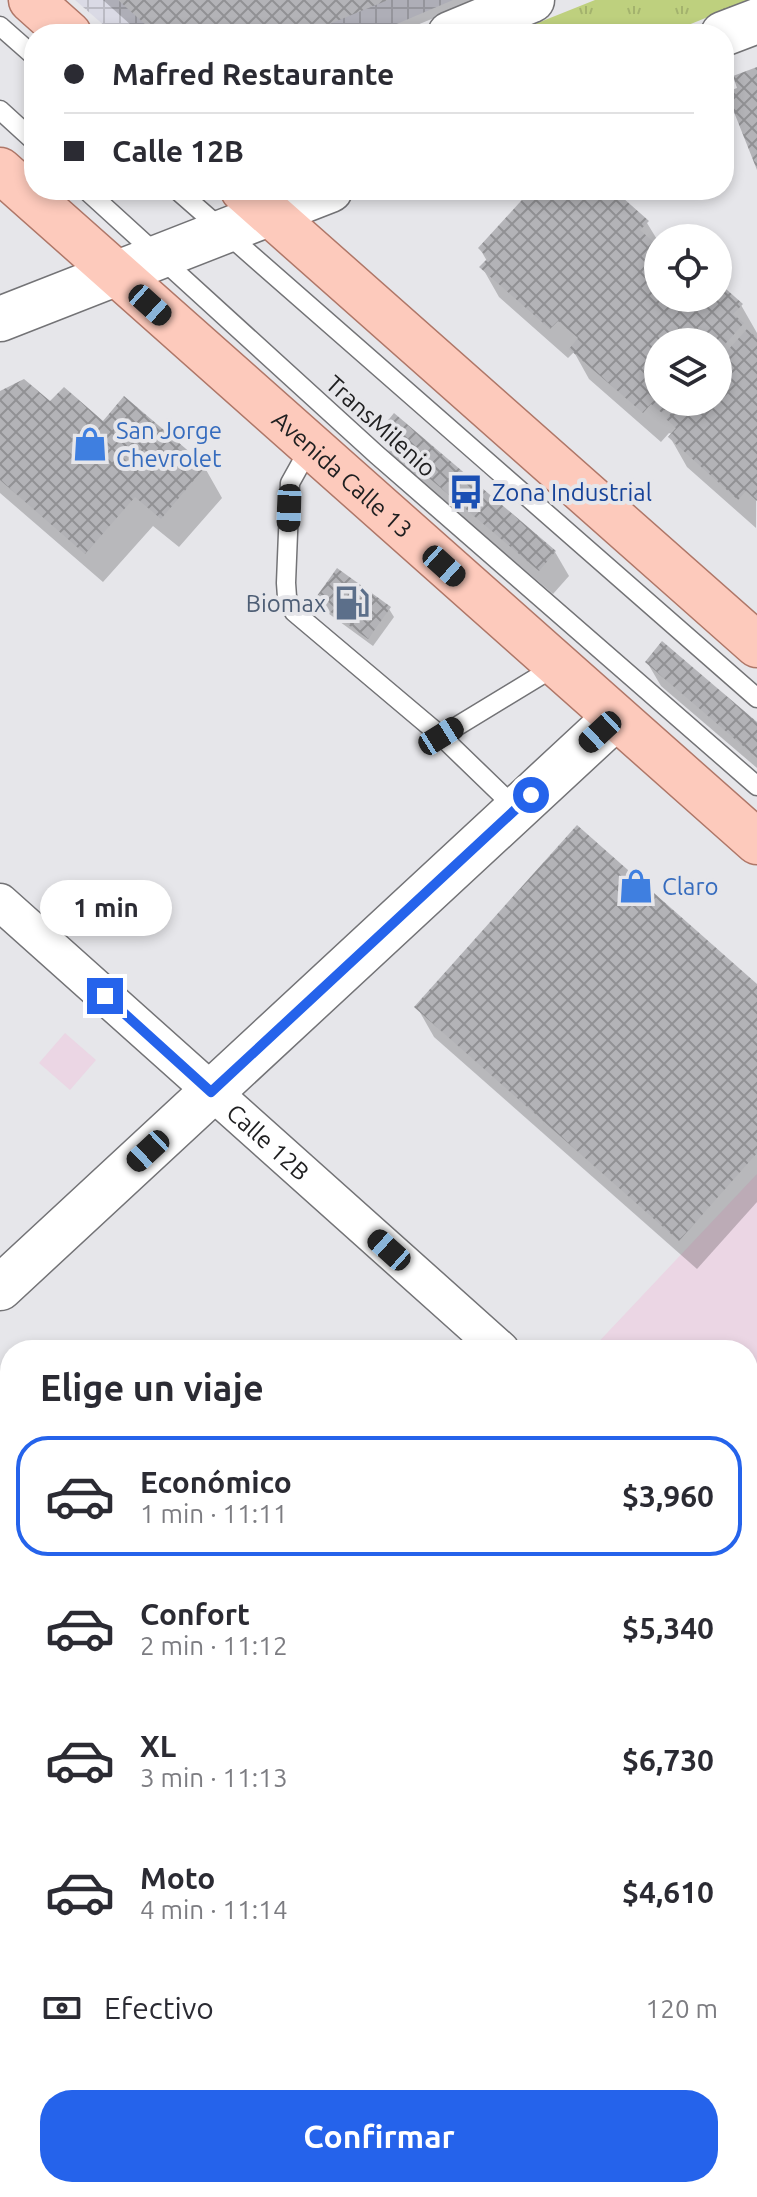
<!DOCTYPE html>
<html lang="es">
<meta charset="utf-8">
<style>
:root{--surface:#fff;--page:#f2f2f3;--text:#2b2b33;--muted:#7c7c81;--line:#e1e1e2;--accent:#2563eb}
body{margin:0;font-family:Ubuntu,sans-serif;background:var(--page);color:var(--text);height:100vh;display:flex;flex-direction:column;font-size:30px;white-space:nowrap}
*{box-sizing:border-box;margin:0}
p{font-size:26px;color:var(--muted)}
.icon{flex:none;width:44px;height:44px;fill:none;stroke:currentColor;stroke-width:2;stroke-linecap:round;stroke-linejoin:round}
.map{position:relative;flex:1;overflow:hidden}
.panel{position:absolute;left:0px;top:1340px;width:758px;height:858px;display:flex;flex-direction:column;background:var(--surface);border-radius:32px 32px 0 0;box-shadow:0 4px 12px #0003}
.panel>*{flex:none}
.hud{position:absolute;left:24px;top:24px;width:710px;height:176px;border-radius:32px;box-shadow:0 4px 12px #0003;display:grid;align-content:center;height:176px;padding:0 40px;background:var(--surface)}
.fabs{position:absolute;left:644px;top:224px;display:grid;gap:16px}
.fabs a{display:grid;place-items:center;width:88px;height:88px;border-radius:50%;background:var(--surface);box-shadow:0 4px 12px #0003;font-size:40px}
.end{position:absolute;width:36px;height:36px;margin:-18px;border:10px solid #2563eb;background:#fff;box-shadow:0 0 0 4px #fff}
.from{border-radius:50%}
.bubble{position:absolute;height:56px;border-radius:28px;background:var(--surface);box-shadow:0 4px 12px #0003;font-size:26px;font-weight:600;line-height:56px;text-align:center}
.car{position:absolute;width:24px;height:48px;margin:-24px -12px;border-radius:10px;box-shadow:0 0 6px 2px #0007;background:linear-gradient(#222 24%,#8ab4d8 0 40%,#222 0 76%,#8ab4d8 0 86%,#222 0)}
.hud b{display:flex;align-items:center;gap:28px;height:76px;font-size:30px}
.hud b+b{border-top:2px solid var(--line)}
.hud i{width:20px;height:20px;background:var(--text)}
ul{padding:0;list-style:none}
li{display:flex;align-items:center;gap:24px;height:120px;margin:0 16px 12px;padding:0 24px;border:4px solid transparent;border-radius:32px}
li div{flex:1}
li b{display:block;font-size:30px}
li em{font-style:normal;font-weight:600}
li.active{border-color:var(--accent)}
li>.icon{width:72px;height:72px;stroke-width:1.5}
h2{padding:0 40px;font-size:36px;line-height:96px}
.pay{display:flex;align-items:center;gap:20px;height:88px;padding:0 40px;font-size:30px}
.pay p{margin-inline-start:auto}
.button{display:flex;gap:16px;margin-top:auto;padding:16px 40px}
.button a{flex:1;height:92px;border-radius:32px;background:var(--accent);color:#fff;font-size:32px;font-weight:600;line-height:92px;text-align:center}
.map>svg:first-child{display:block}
.commercial{fill:#ebd6e4}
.industrial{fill:url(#industrial-grid)}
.grass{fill:url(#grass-tufts)}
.shadow{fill:#0003;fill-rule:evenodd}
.building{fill:url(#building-cross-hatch)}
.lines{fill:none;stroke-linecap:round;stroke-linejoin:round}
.service-casing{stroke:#737376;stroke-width:21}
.minor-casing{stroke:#737376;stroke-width:39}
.tertiary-casing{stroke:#737376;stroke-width:47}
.primary-casing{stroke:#af7768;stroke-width:47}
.service{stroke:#fff;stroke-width:18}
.minor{stroke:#fff;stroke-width:36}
.tertiary{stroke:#fff;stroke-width:44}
.primary{stroke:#fdcabc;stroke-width:44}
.route{stroke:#2563eb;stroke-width:10}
.labels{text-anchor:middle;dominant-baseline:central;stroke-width:8;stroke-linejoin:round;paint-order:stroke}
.street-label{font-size:24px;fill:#202021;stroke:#e6e6ea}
.shop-label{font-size:24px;fill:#366cbe;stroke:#e6e6ea;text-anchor:start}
.transit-label{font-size:24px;fill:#164399;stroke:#e6e6ea;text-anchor:start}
.service-label{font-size:24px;fill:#4e5e75;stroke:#e6e6ea;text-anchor:end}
</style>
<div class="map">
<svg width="757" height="2197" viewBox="0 0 757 2197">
<defs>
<pattern id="industrial-grid" width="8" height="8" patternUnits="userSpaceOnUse" patternTransform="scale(2)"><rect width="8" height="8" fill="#dadae5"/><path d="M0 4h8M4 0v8" fill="none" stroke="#bbbbc4"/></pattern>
<pattern id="grass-tufts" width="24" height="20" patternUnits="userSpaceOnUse" patternTransform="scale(2)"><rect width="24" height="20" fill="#bed07e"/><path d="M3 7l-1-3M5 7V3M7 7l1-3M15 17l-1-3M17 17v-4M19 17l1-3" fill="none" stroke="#a3b26d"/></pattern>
<pattern id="building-cross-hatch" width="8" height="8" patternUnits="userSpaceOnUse" patternTransform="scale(2)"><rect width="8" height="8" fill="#b3b3b7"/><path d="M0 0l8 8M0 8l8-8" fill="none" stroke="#919194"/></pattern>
</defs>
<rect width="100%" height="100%" fill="#e6e6ea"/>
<g class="commercial">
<polygon points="65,1033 96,1060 70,1090 39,1063"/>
<polygon points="757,1174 757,1566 748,1558 748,1350 591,1350"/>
</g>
<polygon class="industrial" points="75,0 453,0 373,34 114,34"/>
<polygon class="grass" points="595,0 750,0 666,34 510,34"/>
<g class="shadow">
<polygon points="103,0 478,0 395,34 141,34"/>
<path d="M533,190h78l36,33 11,18v57h60v-13l23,20 16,28 -1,195 -69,-61 -17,-30 2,-3 -3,-1 -8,9 -72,-63 -15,-27 -6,6 -69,-61 -17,-30 5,-6 -7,-12zM658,342h60v60h-60z"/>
<polygon points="0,393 51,404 103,423 125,398 205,468 222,498 179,547 153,526 103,582 0,493"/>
<polygon points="379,434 555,552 569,576 553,594 393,458"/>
<polygon points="317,600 389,609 394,617 373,646 321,608"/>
<polygon points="647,662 757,725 757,768 661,686"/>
<polygon points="757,987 757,1202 697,1269 434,1037 417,1007"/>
<polygon points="0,1420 10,1429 10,1895 0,1887"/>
</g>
<g class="building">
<polygon points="118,0 388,0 305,34 156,34"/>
<polygon points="757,67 757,170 726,92 737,88 733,76"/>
<polygon points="531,190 614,190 649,221 640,230 658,246 658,298 718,298 718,282 743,304 733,314 744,323 718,352 718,342 658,342 658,402 673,402 662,413 651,404 643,413 569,349 578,338 558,321 550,329 479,267 488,258 478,248"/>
<polygon points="747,329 757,338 757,501 746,491 738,500 668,437 676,428 666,419 681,402 718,402 718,361"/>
<polygon points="24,379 50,401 64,387 103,421 124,396 206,466 161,519 135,497 85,554 0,480 0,391"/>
<polygon points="394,413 556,551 539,571 377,434"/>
<polygon points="337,568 391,607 368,639 314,600"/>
<polygon points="662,641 757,722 757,758 645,662"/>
<polygon points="577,825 757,984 757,1153 679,1241 414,1007"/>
<polygon points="0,1417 10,1426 10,1883 0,1874"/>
</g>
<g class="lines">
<g class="service-casing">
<g id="service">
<polyline points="0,26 34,56"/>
<polyline points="0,110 34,141"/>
<polyline points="86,190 377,455 757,786"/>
<polyline points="177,190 757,698"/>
<polyline points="310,447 290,483 286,583 287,597 294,612 441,736 556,666"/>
<polyline points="441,736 501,794 513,812"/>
<polyline points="175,2197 183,2188"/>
</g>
</g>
<g class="minor-casing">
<g id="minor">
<path id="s1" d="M0,902l501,448"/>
<polyline points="0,1394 10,1403"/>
<polyline points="748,1571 757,1579"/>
<polyline points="748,1774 757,1764"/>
<polyline points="748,2038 757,2046"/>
<polyline points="358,2197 367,2188"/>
</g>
</g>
<g class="tertiary-casing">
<g id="tertiary">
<polyline points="450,34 532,0"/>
<polyline points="723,34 757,21"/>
<polyline points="0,319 330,190"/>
<polyline points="0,1288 615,718"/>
<polyline points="0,1941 10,1950"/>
<polyline points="275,2188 285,2197"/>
</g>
</g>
<g class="primary-casing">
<g id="primary">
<polyline points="31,0 69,34"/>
<path id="s2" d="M0,170l757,672"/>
<polyline points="243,190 757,645"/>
</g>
</g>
<use href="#service" class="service"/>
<use href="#minor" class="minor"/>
<use href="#tertiary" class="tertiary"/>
<use href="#primary" class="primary"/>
</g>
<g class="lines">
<polyline class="route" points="105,996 211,1092 531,795"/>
</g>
<defs>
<g id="shop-bare" transform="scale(2.76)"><path d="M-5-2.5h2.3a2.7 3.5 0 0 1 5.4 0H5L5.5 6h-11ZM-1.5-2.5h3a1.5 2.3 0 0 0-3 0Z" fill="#3f7fe0" stroke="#e6e6ea" stroke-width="2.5" paint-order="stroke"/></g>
<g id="bus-bare" transform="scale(2.76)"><path d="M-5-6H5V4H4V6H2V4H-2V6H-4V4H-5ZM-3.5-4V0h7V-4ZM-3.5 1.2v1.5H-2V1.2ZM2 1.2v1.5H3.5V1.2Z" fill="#1a4fb4" stroke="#e6e6ea" stroke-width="2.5" paint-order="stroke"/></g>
<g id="fuel-bare" transform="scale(2.76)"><path d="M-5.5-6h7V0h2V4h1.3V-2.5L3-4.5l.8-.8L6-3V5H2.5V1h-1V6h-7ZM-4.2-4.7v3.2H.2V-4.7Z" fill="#5c6f8a" stroke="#e6e6ea" stroke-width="2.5" paint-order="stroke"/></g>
</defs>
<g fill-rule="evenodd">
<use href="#shop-bare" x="90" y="444"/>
<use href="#bus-bare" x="466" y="492"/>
<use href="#fuel-bare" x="352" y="603"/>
<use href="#shop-bare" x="636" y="886"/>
</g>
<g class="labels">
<g class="street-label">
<text transform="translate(381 426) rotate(42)">TransMilenio</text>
<text stroke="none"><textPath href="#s2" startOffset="458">Avenida Calle 13</textPath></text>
<text stroke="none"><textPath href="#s1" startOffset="360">Calle 12B</textPath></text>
</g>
<g class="shop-label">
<text x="116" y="430">San Jorge<tspan x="116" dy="28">Chevrolet</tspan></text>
<text x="662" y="886">Claro</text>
</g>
<g class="transit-label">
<text x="492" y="492">Zona Industrial</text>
</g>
<g class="service-label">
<text x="326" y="603">Biomax</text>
</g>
</g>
</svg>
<div class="fabs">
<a><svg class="icon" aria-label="locate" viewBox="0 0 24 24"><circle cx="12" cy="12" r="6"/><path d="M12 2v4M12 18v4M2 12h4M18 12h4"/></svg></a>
<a><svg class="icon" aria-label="layers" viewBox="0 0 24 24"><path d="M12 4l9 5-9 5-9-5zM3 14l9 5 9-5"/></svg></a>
</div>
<i class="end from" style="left:531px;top:795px"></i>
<i class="end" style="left:105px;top:996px"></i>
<div class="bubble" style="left:40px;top:880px;width:132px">1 min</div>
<i class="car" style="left:150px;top:305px;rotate:132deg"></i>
<i class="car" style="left:289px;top:508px;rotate:182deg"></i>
<i class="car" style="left:444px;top:566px;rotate:132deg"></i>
<i class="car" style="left:600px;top:732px;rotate:227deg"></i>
<i class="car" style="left:441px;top:736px;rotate:58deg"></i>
<i class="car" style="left:148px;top:1151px;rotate:227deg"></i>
<i class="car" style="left:389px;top:1250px;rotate:312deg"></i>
<div class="hud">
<b><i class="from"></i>Mafred Restaurante</b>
<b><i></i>Calle 12B</b>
</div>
<section class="panel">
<h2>Elige un viaje</h2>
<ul>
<li class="active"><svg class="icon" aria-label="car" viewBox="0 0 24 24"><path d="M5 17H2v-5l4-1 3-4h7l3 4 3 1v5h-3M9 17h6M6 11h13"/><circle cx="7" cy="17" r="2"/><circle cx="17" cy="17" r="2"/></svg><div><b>Económico</b><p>1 min · 11:11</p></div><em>$3,960</em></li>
<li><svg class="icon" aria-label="car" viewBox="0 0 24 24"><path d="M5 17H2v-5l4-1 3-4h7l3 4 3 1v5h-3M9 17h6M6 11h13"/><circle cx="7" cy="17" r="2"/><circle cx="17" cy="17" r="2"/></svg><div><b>Confort</b><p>2 min · 11:12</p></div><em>$5,340</em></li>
<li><svg class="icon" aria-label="car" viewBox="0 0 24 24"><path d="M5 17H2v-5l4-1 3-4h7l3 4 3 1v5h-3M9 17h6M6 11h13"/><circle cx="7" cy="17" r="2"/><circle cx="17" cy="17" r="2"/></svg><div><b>XL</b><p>3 min · 11:13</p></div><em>$6,730</em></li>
<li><svg class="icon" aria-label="car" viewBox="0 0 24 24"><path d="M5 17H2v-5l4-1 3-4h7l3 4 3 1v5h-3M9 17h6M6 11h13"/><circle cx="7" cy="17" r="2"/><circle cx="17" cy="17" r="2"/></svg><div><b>Moto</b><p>4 min · 11:14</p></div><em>$4,610</em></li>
</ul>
<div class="pay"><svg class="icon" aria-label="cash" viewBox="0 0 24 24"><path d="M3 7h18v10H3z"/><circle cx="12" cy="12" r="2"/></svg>Efectivo<p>120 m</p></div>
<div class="button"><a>Confirmar</a></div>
</section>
</div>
